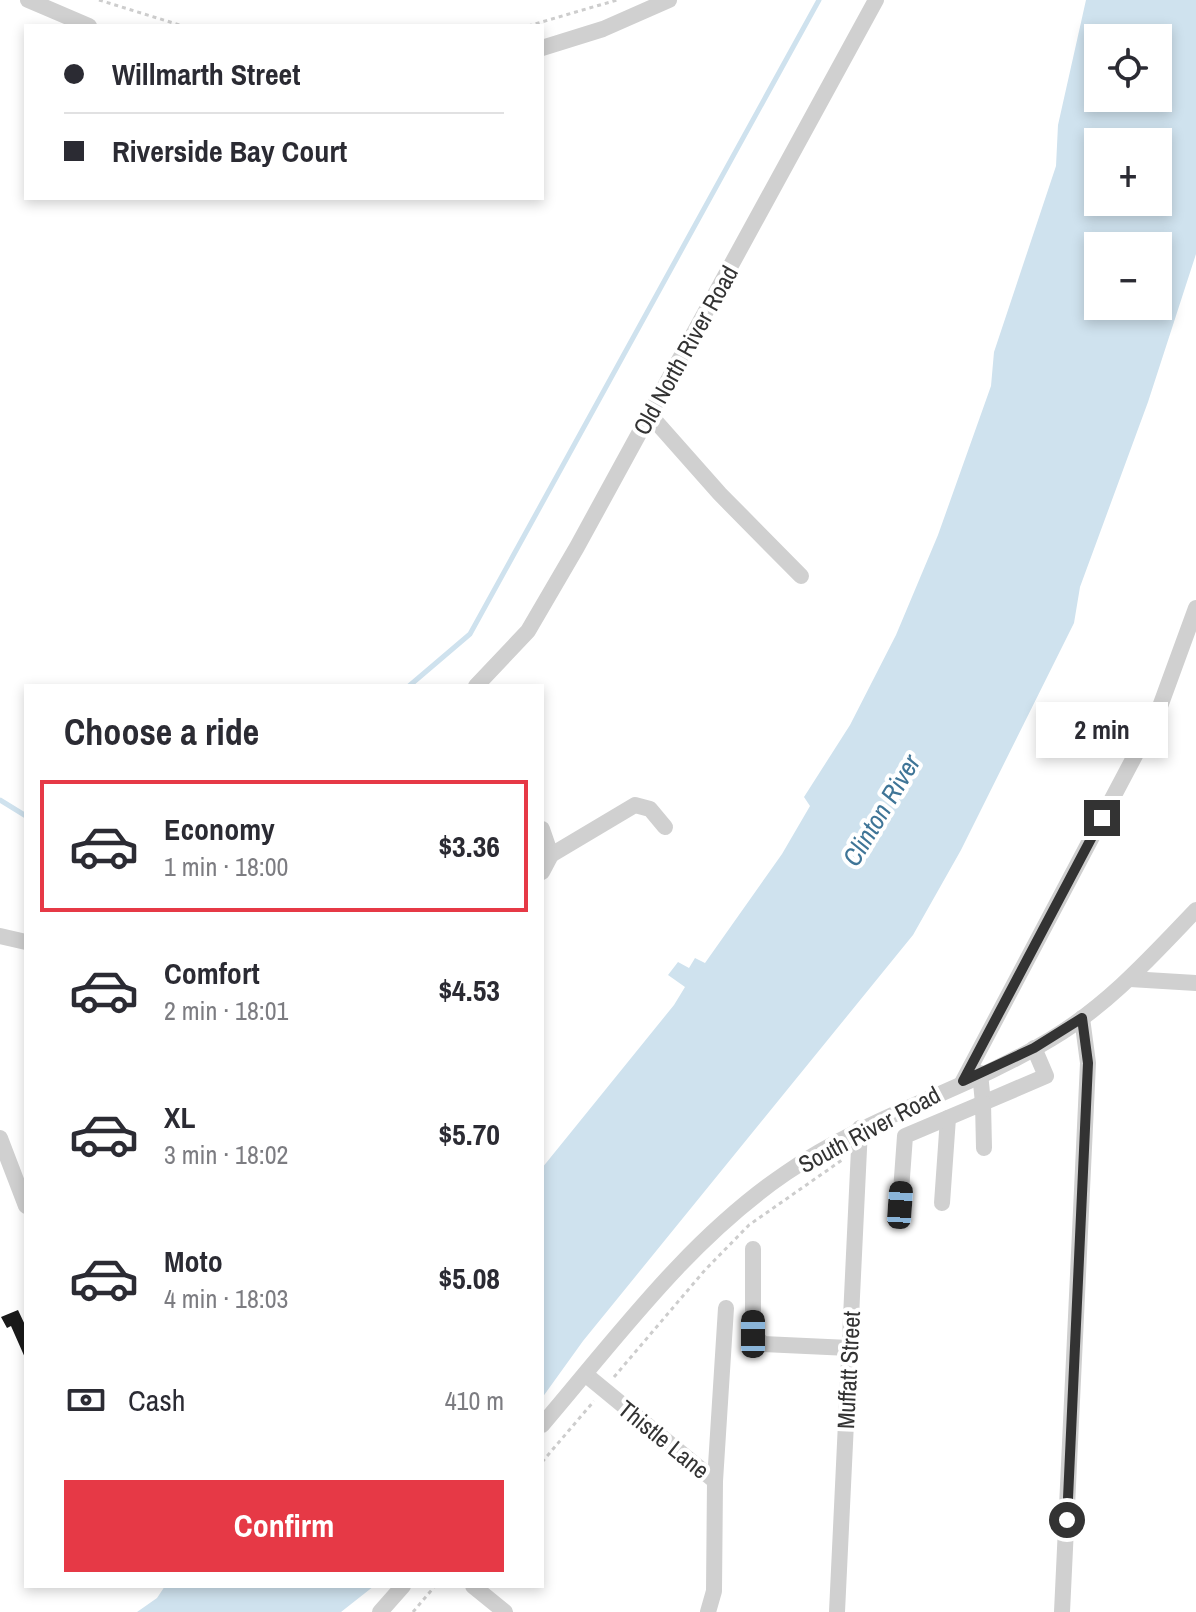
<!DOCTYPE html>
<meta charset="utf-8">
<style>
:root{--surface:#fff;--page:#f2f2f3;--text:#2b2b33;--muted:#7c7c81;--line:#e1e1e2;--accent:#e63946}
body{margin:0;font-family:"Archivo Narrow",sans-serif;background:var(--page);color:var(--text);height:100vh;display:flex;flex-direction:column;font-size:30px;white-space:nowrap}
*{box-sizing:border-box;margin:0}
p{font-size:26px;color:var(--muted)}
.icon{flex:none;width:44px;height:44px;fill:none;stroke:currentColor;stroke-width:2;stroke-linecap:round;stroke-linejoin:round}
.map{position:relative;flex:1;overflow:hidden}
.side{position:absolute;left:24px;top:684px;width:520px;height:904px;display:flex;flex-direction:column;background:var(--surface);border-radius:0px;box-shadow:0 4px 12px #0003}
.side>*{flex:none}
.banner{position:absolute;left:24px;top:24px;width:520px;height:176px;border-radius:0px;box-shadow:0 4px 12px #0003;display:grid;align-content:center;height:176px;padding:0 40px;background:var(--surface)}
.buttons{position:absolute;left:1084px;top:24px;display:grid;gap:16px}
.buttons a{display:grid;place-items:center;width:88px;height:88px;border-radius:0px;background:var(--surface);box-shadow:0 4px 12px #0003;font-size:40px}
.end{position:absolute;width:36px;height:36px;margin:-18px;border:10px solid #333;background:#fff;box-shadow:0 0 0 4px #fff}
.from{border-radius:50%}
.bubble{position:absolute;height:56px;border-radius:0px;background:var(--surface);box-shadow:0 4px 12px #0003;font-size:26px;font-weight:700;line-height:56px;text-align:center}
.car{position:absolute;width:24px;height:48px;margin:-24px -12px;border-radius:10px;box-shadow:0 0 6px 2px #0007;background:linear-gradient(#222 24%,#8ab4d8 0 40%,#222 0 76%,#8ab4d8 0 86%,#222 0)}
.banner b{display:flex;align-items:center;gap:28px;height:76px;font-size:30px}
.banner b+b{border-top:2px solid var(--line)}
.banner i{width:20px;height:20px;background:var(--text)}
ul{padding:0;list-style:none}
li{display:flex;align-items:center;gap:24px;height:132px;margin:0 16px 12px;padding:0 24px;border:4px solid transparent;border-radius:0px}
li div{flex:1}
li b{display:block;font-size:30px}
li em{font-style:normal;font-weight:700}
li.on{border-color:var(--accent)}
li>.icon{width:72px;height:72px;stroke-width:1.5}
h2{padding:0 40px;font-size:36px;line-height:96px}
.pay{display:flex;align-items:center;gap:20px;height:88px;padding:0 40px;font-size:30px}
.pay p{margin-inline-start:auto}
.button{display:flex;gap:16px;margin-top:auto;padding:16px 40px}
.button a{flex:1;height:92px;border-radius:0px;background:var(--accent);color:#fff;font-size:32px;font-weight:700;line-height:92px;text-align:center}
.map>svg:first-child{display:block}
.water{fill:#cfe2ee;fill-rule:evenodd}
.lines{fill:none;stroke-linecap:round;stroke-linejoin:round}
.stream{stroke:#cfe2ee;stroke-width:5}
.building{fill:#1a1a1a}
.path{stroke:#cdcdcd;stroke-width:3;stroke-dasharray:4 4;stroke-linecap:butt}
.minor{stroke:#d0d0d0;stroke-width:16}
.route{stroke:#333;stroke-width:10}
.labels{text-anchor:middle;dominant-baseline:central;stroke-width:8;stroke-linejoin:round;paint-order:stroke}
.street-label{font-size:24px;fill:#333;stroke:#fff}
.water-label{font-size:26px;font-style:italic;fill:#3f7597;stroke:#fff}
</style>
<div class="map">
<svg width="1196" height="1612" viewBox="0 0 1196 1612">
<rect width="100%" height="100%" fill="#fff"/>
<g class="water">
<path d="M1086,0h110v254l-48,148 -68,185 -6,36 -113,227 -48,85 -330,406 -41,57v-230l132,-163 11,-18 -17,-12 10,-13 11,6 6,-10 10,5 77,-109 28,-48 -6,-9 46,-72 46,-90 42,-100 53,-149 3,-34 62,-186 2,-41zM1098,38h60v60h-60zM1098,142h60v60h-60zM1098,246h60v60h-60z"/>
<polygon points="165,1586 374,1586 341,1612 137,1612 157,1598"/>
</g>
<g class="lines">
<g class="stream">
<polyline points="409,686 470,634 819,0"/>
<polyline points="0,800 26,816"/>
</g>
</g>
<polygon class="building" points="18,1310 26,1327 26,1360 11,1326 7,1328 1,1317"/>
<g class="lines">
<g class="path">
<polyline points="99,0 183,26"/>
<polyline points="528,26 617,0"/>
<polyline points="614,1377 705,1270 749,1225 842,1160"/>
<polyline points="542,1462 594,1401"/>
<polyline points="413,1612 435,1586"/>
</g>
<g class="minor">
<polyline points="28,0 89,26"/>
<polyline points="542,48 603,29 669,0"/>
<polyline points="650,415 720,494 801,576"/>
<polyline points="476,686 528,631 577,547 876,0"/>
<polyline points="542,829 551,855"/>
<polyline points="551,855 635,805 650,809 665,827"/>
<polyline points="542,872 551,855"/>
<polyline points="0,936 26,942"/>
<polyline points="1130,979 1196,983"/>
<polyline points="980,1073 983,1103 1046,1076 1034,1048"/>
<polyline points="963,1081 1158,712 1196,608"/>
<polyline points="0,1138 26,1206"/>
<polyline points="942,1203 948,1118"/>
<polyline points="900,1205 905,1136 983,1103 984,1148"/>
<polyline points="753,1249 753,1334 763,1344 849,1348"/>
<polyline points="585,1374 715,1481"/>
<path d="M542,1425c76,-89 147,-186 244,-252 83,-57 180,-83 265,-134 57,-34 100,-82 145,-129"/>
<polyline points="473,1586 505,1612"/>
<polyline points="380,1612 403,1586"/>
<polyline points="708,1612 714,1591 715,1481 726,1308"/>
<polyline points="837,1612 860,1128"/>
<polyline points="1062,1612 1088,1063 1082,1018"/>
</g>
</g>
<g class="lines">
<polyline class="route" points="1067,1520 1088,1063 1082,1018 1034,1048 963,1081 1102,818"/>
</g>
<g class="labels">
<g class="street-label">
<text transform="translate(685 350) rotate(-61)">Old North River Road</text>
<text transform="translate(869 1129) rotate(-28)">South River Road</text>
<text transform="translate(848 1370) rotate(-87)">Muffatt Street</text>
<text transform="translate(664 1439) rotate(39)">Thistle Lane</text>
</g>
<g class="water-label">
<text transform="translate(881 810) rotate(-59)">Clinton River</text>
</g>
</g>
</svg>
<div class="buttons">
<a><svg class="icon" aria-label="locate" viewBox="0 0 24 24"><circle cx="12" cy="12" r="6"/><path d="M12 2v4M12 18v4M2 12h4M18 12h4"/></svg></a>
<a>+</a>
<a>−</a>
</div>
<i class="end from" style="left:1067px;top:1520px"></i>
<i class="end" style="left:1102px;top:818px"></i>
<div class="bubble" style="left:1036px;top:702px;width:132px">2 min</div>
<i class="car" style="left:900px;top:1205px;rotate:4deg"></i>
<i class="car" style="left:753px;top:1334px;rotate:0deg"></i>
<div class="banner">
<b><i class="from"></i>Willmarth Street</b>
<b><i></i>Riverside Bay Court</b>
</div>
<section class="side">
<h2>Choose a ride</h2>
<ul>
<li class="on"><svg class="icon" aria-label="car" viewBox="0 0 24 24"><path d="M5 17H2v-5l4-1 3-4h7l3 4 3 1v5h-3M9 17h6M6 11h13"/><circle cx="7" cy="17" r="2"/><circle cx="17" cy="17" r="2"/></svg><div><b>Economy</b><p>1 min · 18:00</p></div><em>$3.36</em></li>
<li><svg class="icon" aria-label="car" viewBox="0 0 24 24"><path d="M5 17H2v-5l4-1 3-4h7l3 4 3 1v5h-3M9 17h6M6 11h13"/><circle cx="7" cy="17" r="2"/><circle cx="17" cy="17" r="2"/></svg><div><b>Comfort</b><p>2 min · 18:01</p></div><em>$4.53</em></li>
<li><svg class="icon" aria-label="car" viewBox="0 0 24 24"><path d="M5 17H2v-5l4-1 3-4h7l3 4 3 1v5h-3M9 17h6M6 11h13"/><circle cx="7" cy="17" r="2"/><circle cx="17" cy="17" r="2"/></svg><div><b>XL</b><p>3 min · 18:02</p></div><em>$5.70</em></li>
<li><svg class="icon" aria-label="car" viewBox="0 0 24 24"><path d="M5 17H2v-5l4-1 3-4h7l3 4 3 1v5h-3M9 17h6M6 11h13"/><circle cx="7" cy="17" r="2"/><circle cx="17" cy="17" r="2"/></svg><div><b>Moto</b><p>4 min · 18:03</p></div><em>$5.08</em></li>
</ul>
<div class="pay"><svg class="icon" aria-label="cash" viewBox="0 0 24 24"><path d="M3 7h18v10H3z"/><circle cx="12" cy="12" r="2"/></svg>Cash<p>410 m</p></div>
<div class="button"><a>Confirm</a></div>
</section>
</div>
